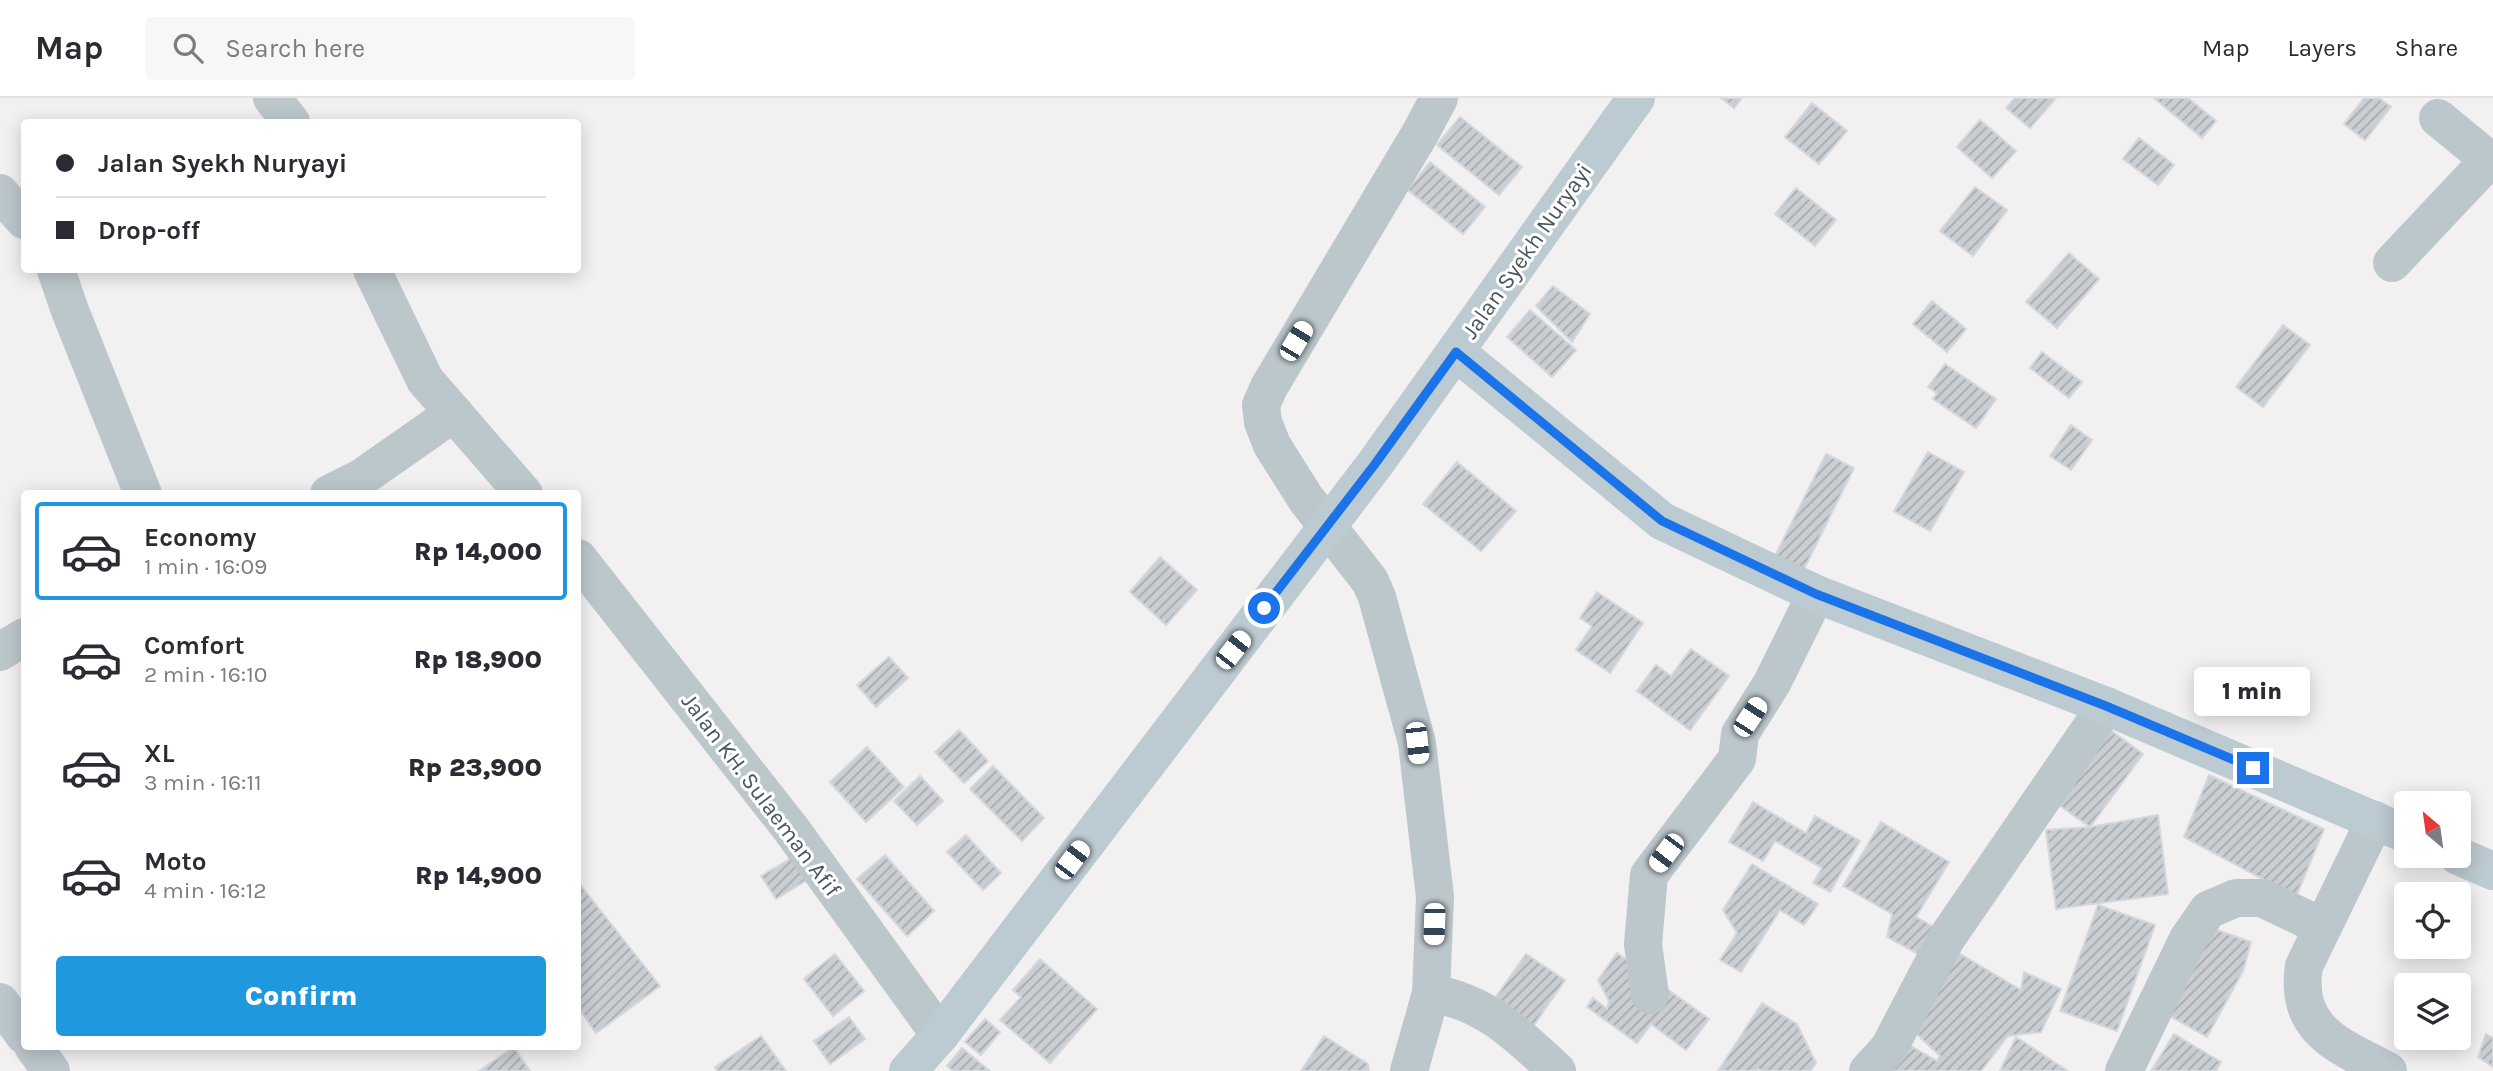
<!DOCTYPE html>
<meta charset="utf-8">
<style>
:root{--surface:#fff;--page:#f7f7f7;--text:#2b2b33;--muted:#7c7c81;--line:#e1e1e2;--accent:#1f98dd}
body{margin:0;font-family:Karla,sans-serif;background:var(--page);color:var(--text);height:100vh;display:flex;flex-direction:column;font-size:26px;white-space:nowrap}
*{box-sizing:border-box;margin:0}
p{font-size:23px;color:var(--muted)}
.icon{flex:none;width:38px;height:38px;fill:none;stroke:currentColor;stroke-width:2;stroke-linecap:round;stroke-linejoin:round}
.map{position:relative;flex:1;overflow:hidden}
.drawer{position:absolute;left:21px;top:392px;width:560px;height:560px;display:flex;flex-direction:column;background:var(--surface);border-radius:7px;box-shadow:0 4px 18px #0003}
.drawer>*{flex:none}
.banner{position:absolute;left:21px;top:21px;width:560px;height:154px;border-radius:7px;box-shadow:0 4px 18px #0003;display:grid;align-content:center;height:154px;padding:0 35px;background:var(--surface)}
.needle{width:46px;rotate:331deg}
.controls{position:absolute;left:2394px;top:693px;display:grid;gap:14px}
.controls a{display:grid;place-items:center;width:77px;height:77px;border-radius:7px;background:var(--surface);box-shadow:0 4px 18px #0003;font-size:35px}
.end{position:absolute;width:32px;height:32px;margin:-16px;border:9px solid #1a73e8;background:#fff;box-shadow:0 0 0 4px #fff}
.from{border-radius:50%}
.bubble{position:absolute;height:49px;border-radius:7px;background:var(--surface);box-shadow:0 4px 18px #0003;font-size:23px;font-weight:800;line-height:49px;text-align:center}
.car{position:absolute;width:21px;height:42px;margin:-21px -10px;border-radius:9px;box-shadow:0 0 5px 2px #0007;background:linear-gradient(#fff 24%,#345 0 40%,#fff 0 76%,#345 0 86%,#fff 0)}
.banner b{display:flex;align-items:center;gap:24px;height:66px;font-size:26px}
.banner b+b{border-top:2px solid var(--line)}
.banner i{width:18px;height:18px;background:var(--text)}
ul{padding:12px 0 0;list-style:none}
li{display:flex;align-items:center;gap:21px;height:98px;margin:0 14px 10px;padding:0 21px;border:4px solid transparent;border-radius:7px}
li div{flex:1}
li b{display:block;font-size:26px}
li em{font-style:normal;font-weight:800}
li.selected{border-color:var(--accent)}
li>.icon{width:63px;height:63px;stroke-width:1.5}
.button{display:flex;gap:14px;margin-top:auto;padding:14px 35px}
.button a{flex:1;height:80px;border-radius:7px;background:var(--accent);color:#fff;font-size:28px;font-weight:800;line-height:80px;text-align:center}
header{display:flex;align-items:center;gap:42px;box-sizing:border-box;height:98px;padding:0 35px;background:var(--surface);border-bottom:2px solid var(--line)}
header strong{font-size:33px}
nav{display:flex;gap:38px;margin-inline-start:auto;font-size:24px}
.search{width:490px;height:63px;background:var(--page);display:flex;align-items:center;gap:18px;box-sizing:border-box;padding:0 24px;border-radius:7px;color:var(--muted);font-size:26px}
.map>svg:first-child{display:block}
.building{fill:url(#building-hatch);stroke:#d4d7db;stroke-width:2}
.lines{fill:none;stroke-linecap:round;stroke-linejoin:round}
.street{stroke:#bcc7cc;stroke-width:38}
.secondary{stroke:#bccad1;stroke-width:38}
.route{stroke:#1a73e8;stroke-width:9}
.labels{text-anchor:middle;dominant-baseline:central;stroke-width:6;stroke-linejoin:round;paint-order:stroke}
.street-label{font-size:23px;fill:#48575d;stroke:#fff}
</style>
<header>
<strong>Map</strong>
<div class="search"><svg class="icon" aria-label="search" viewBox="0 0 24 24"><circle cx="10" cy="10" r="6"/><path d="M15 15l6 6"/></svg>Search here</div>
<nav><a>Map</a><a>Layers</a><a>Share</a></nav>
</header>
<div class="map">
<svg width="2493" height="973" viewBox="0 0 2493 973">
<defs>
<pattern id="building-hatch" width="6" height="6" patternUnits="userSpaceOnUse" patternTransform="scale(1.75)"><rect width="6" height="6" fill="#caced2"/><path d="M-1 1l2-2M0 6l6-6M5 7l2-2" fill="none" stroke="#a6aaae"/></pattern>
</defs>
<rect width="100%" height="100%" fill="#f2f0f0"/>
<g class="building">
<polygon points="1721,0 1742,0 1734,10"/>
<polygon points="2015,0 2056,0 2030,30 2006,10"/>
<polygon points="2154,0 2188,0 2216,23 2202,40"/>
<polygon points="2364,0 2379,0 2391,9 2365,42 2344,26"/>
<polygon points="1812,5 1847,33 1819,66 1785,39"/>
<polygon points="1460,19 1522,69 1499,97 1437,47"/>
<polygon points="1980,22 2016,53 1992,80 1957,49"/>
<polygon points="2139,40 2174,67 2158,87 2123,61"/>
<polygon points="1430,64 1485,109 1463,136 1408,92"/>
<polygon points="1975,89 2007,112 1973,158 1940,133"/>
<polygon points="1796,90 1836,122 1815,148 1775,116"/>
<polygon points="2069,155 2099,181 2057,230 2026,204"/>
<polygon points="1553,188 1590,216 1572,244 1536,208"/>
<polygon points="1932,203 1966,231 1947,254 1913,226"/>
<polygon points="1530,212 1576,252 1552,279 1507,239"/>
<polygon points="2283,227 2310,247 2263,309 2236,289"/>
<polygon points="2042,254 2082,284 2069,300 2030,270"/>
<polygon points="1945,266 1996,301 1976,330 1933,301 1937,295 1928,289"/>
<polygon points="2071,327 2092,342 2071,372 2050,358"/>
<polygon points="1928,354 1964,374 1930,433 1894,413"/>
<polygon points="1826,356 1854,370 1804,471 1775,458"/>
<polygon points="1457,364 1516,413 1481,453 1423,406"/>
<polygon points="1160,459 1197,492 1166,527 1130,494"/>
<polygon points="1597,494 1643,525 1610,575 1576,552 1592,528 1580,520"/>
<polygon points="1691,551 1729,578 1690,632 1637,593 1656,567 1671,578"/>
<polygon points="889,559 908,580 876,609 857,587"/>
<polygon points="2105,628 2143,656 2090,729 2052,702"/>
<polygon points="959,632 988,663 964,685 935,654"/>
<polygon points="867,649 904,689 866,724 830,684"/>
<polygon points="993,668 1044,720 1022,743 970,691"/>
<polygon points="2209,677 2324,731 2296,799 2184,739"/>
<polygon points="920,678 943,703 917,727 894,703"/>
<polygon points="1753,704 1806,735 1815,718 1860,743 1830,794 1813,785 1822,770 1775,743 1763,763 1729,744"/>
<polygon points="2158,717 2168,796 2056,811 2046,732 2090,729"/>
<polygon points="1881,724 1949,764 1916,819 1934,829 1918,856 1887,839 1892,816 1843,788"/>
<polygon points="966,737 1001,775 983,792 947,754"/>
<polygon points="798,756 812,779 776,801 761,778"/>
<polygon points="885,757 934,813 907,838 857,781"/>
<polygon points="1752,766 1818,806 1804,827 1780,812 1741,874 1720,862 1737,835 1723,812"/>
<polygon points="578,784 660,888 596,935 578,909"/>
<polygon points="2098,807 2155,827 2117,933 2060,913"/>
<polygon points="2198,825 2251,844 2243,873 2207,939 2170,918"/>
<polygon points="1952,851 2021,892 2024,874 2061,891 2041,934 2008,938 1981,973 1885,973 1909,947 1937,963 1940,958 1907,927"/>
<polygon points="1617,855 1709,921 1686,952 1651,926 1637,945 1587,909 1593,900 1607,911 1609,903 1598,882"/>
<polygon points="835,856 864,893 833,918 804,881"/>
<polygon points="1526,856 1565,882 1532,930 1493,903"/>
<polygon points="1040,861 1097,911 1050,965 1000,922 1021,899 1013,892"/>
<polygon points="1762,905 1797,926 1816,965 1810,973 1761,973 1758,971 1756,973 1718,973"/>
<polygon points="849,919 865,941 830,966 814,943"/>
<polygon points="985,921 1000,934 981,957 965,944"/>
<polygon points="2174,936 2221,964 2216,973 2151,973"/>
<polygon points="2486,936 2493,940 2493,969 2478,959"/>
<polygon points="761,938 786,973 717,973 715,969"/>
<polygon points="1324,938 1368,966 1369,973 1301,973"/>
<polygon points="2016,939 2068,973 2000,973"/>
<polygon points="514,949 530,973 479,973"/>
<polygon points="962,950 990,973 953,973 947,968"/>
</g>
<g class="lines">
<g class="street">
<polyline points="272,0 291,24"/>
<polyline points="2438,20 2493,65"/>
<polyline points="0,95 24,122"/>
<polyline points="2392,165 2489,62"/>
<polyline points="56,172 69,210 143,396"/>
<polyline points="372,172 425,282 524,396"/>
<polyline points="329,396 361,380 454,315"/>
<polyline points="578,460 791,731 940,937"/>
<polyline points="0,554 24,539"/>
<path d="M2375,722l-71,146c-10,65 36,80 84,105"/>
<path d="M1431,895c56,10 86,41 126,78"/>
<polyline points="1650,897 1643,846 1649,777 1737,661 1740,636 1772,585 1816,496"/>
<polyline points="0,904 24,937"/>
<polyline points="33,948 51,973"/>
<polyline points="1409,973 1431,895 1435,799 1417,645 1377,499 1370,483 1306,401 1272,347 1263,324 1261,307 1269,289 1421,34 1439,0"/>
<polyline points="1868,973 1889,950 1946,841 2106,608"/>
<polyline points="2124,973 2188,841 2208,812 2236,800 2262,800 2323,829"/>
</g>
<g class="secondary">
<polyline points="1456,254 1662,423 1816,496 2106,608 2406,736"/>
<polyline points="2458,758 2493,773"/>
<polyline points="908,973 940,937 1375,366 1636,0"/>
</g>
</g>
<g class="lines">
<polyline class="route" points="1264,510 1375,366 1456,254 1662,423 1816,496 2106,608 2253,670"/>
</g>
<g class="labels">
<g class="street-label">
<text transform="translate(1527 153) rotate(-55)">Jalan Syekh Nuryayi</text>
<text transform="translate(761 697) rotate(53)">Jalan KH. Sulaeman Afif</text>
</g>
</g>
</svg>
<div class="controls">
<a><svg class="needle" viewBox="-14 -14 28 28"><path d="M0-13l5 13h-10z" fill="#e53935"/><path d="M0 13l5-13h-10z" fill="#7c7c81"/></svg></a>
<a><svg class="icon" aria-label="locate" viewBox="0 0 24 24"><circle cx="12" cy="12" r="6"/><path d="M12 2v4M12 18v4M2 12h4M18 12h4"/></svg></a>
<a><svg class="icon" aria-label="layers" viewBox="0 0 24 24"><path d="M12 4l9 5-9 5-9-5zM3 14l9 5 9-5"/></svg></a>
</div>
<i class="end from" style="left:1264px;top:510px"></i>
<i class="end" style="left:2253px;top:670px"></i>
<div class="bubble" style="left:2194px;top:569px;width:116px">1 min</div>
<i class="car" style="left:1296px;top:243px;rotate:31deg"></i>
<i class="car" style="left:1233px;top:552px;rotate:38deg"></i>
<i class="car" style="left:1750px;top:619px;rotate:33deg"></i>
<i class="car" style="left:1417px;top:645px;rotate:174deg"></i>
<i class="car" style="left:1666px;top:755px;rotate:217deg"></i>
<i class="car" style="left:1072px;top:762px;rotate:37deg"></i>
<i class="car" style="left:1434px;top:826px;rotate:182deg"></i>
<div class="banner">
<b><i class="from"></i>Jalan Syekh Nuryayi</b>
<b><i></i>Drop-off</b>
</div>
<section class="drawer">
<ul>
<li class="selected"><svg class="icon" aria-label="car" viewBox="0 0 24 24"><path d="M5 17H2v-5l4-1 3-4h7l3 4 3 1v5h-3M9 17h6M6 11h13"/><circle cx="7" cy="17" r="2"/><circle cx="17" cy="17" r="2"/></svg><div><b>Economy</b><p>1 min · 16:09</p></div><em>Rp 14,000</em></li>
<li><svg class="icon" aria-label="car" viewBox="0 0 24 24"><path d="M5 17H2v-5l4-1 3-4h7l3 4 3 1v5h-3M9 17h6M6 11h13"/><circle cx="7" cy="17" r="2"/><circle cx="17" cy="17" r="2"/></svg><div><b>Comfort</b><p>2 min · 16:10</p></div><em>Rp 18,900</em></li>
<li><svg class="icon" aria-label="car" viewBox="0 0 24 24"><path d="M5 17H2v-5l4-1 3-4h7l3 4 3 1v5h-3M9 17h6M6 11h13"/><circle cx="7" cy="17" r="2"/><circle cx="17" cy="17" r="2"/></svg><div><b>XL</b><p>3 min · 16:11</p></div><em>Rp 23,900</em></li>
<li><svg class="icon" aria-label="car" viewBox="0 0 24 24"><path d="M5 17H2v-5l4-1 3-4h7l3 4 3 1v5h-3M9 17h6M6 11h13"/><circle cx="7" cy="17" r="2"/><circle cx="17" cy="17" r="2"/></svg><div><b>Moto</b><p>4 min · 16:12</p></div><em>Rp 14,900</em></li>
</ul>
<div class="button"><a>Confirm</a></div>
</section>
</div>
